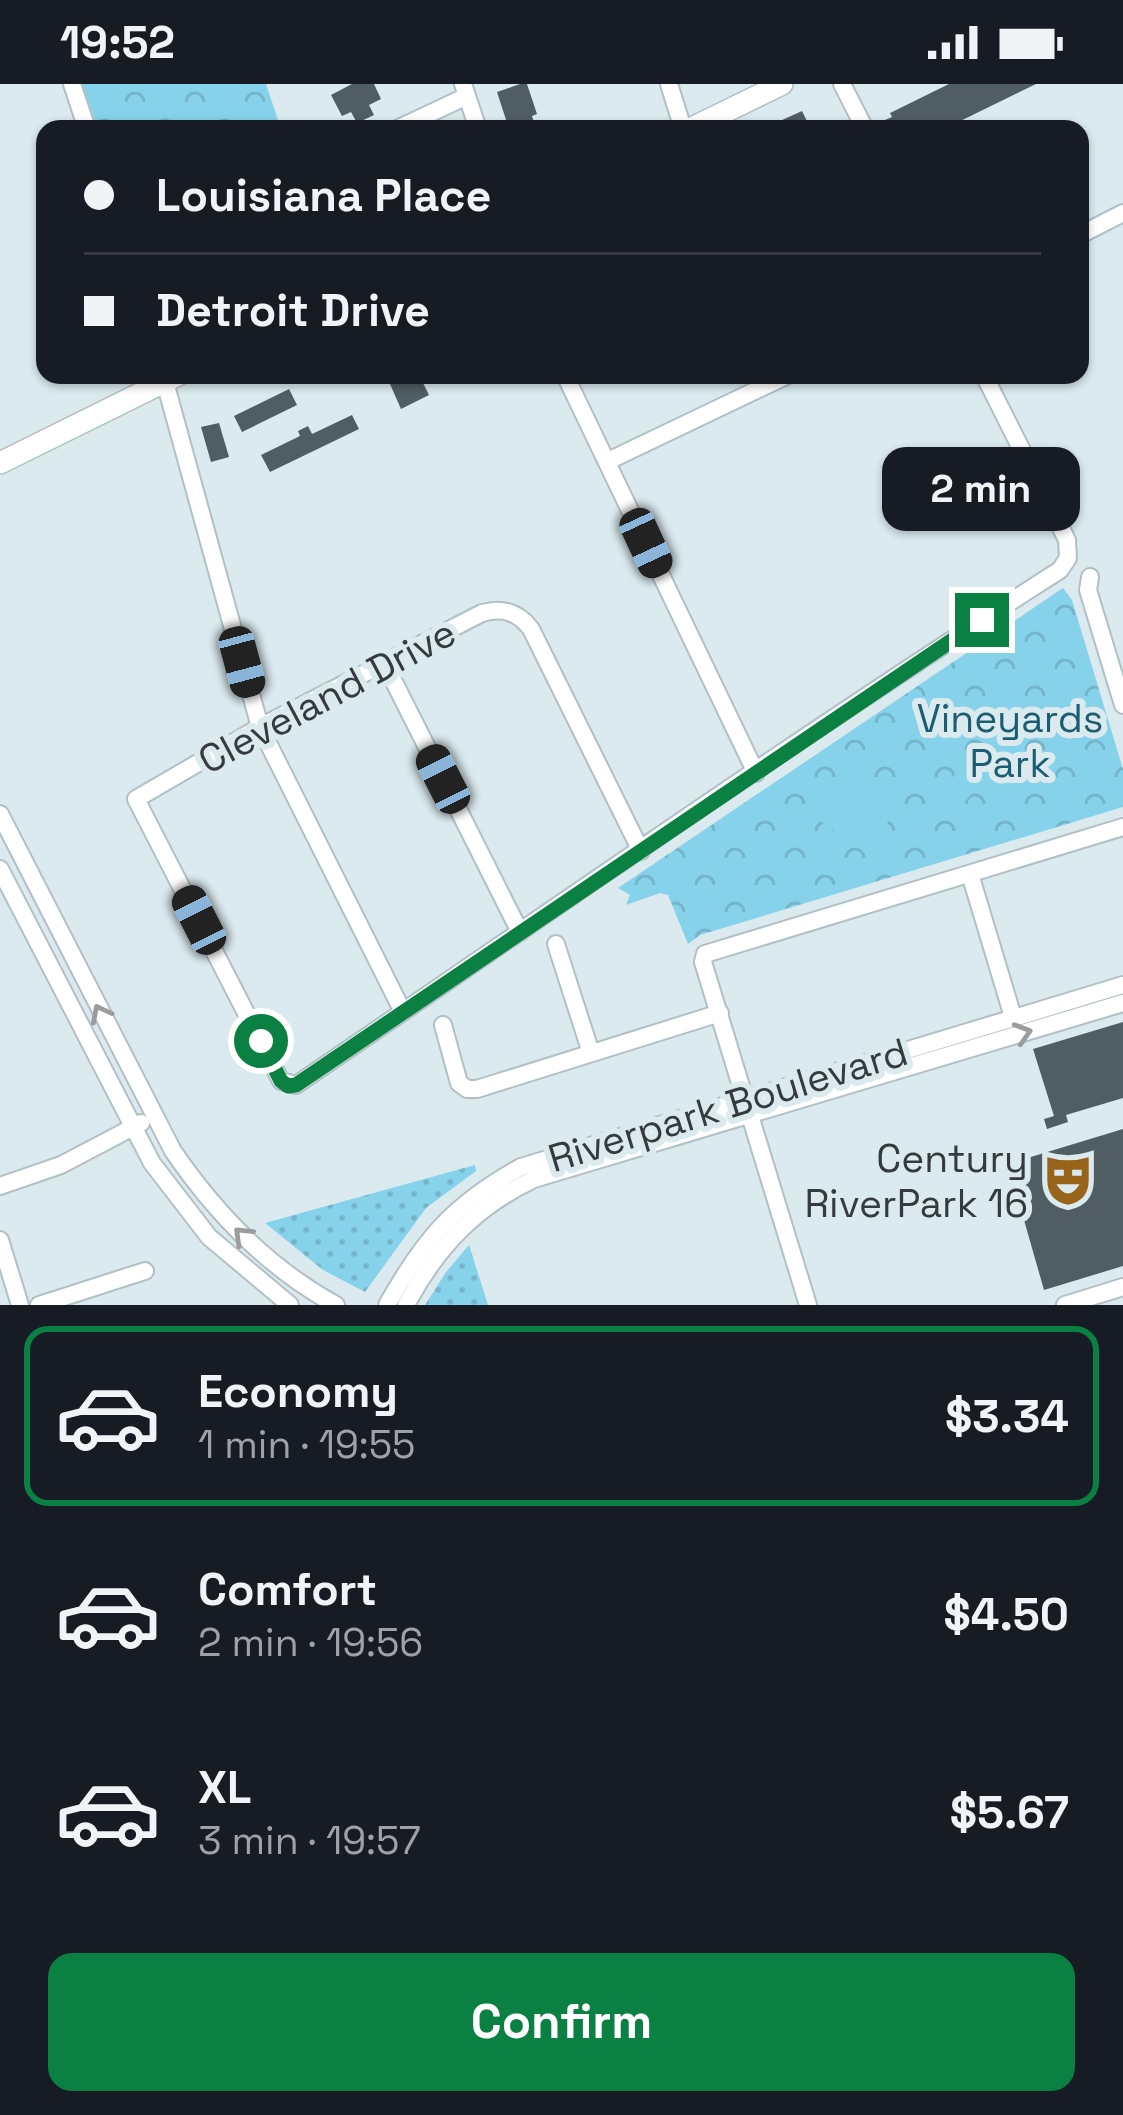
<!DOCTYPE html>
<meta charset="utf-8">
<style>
:root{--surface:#171b24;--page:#20242c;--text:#f1f3f6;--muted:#9ea1a6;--line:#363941;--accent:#0b8043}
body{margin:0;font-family:"Space Grotesk",sans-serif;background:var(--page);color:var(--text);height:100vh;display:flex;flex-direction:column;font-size:45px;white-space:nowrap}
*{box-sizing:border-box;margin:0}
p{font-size:39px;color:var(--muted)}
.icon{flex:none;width:66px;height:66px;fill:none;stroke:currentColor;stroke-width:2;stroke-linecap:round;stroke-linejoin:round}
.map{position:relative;height:1221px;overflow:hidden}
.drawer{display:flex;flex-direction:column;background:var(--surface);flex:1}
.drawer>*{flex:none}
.hud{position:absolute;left:36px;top:36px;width:1053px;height:264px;border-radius:24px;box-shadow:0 3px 9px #0004;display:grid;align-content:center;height:264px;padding:0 48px;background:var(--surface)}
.end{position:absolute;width:54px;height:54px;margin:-27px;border:15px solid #0b8043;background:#fff;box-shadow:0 0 0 6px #fff}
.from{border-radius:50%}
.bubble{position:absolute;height:84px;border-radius:24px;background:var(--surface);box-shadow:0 3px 9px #0004;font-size:39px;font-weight:700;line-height:84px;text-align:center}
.car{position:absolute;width:36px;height:72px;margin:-36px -18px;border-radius:15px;box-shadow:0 0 9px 3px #0007;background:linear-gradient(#222 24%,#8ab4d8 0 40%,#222 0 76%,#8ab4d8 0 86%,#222 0)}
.hud b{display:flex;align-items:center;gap:42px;height:114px;font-size:45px}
.hud b+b{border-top:3px solid var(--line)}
.hud i{width:30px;height:30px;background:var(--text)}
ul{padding:21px 0 0;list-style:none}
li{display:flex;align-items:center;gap:36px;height:180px;margin:0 24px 18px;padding:0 24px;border:6px solid transparent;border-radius:24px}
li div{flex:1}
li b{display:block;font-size:45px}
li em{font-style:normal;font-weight:700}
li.active{border-color:var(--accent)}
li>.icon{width:108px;height:108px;stroke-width:1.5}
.button{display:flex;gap:24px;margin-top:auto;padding:24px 48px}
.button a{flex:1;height:138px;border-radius:24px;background:var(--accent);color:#fff;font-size:48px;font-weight:700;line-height:138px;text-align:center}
.status{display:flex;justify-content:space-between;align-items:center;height:84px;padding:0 60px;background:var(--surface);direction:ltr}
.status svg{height:33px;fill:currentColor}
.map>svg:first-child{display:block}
.grass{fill:url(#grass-dots)}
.forest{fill:url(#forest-crowns)}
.pitch{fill:#87d2eb}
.building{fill:#505d62}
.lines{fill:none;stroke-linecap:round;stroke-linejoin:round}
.minor-casing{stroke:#b1c0c5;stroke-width:20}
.major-casing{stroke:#b1c0c5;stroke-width:24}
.minor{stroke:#fff;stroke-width:16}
.major{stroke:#fff;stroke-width:21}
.oneway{stroke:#9a9c9e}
.route{stroke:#0b8043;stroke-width:15}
.labels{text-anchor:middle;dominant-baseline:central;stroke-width:12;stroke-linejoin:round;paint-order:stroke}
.street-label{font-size:39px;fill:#343a3d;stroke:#daeaef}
.park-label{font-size:39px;fill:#1c5e71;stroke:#daeaef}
.poi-label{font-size:39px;fill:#343a3d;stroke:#daeaef;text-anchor:end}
</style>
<div class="status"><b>19:52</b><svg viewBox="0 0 49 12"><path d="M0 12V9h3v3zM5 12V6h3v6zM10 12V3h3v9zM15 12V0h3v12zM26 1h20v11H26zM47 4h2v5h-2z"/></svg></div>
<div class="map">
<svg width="1123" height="1221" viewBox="0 0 1123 1221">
<defs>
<pattern id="grass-dots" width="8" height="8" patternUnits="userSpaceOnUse" patternTransform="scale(3)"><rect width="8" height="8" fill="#87d2eb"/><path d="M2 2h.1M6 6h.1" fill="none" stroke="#75b5ca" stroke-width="1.8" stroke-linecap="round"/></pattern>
<pattern id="forest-crowns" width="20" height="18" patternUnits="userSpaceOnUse" patternTransform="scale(3)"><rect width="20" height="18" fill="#87d2eb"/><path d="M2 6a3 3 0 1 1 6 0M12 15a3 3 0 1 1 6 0" fill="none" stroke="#75b5ca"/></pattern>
</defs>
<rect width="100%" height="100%" fill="#daeaef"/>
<g class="grass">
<polygon points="475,1081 476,1087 426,1124 365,1208 323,1186 265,1139"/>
<polygon points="469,1161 488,1221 425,1221 446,1188"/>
</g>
<g class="forest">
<polygon points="82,0 266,0 281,45 98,45"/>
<polygon points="1063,504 1072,516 1123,685 1123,723 700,851 688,860 668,811 660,809 626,821 630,811 618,804"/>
</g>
<g class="pitch">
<polygon points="964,676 985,689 961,724 941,711"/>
<polygon points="840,687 897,725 867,769 811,731"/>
</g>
<g class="building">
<polygon points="352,0 374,0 381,15 369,21 374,31 357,39 351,28 342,32 331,11"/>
<polygon points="520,0 527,0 537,30 532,32 536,45 509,45 497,8"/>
<polygon points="949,0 1036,0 944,45 890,45 885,36 892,33 890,29"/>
<polygon points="802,27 811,45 784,45 780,37"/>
<polygon points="386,291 419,291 429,311 401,325"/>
<polygon points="289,305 297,321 242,348 234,332"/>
<polygon points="352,331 359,345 270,388 261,371 300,352 298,347 308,342 312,350"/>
<polygon points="219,339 229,373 211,378 201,343"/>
<polygon points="1123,938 1123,1014 1066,1031 1068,1038 1047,1045 1044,1035 1054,1032 1033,965"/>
<polygon points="1123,1045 1123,1182 1044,1206 1008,1080"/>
</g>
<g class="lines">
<g class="minor-casing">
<g id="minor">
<polyline points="72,0 87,45"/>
<polyline points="463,0 478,45"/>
<polyline points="669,0 683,45"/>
<polyline points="842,0 865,45"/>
<polyline points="397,45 467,12"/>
<polyline points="1080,151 1123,129"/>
<polyline points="163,291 260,643 403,928"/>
<polyline points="565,291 756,689"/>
<polyline points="608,377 788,291"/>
<polyline points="1090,493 1088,506 1123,621"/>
<polyline points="385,580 520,848"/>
<path d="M0,730l173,337c43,63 95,117 163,154"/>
<path d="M641,767l-110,-222c-13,-17 -28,-22 -49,-16l-222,114 -124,72 145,282 15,4c254,-173 505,-350 764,-515l8,-12 -1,-18 -83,-165"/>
<polyline points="0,785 152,1079 209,1153 290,1221"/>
<polyline points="970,790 1013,933"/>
<polyline points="556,860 591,969"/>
<polyline points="443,941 459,999 467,1005 477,1005 720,929"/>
<polyline points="0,1102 61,1081 141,1039"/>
<polyline points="0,1156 20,1221"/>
<polyline points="39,1221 145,1187"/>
<path d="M387,1221c37,-66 67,-101 134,-138l602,-182"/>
<path d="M406,1221c31,-58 69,-98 128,-126l589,-176"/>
<polyline points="808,1221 703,878 705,870 1123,743"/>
<polyline points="1065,1221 1123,1203"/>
</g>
</g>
<g class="major-casing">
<g id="major">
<polyline points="690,45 782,0"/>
<polyline points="0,379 178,291"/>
</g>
</g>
<use href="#minor" class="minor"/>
<use href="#major" class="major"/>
</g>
<defs><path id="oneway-chevron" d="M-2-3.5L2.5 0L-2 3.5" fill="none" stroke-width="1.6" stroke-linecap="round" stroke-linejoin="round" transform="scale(3)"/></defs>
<g class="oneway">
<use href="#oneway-chevron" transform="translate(100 929) rotate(-117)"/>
<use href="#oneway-chevron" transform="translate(1023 949) rotate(-17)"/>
<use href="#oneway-chevron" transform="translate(242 1151) rotate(-136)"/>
</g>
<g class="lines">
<polyline class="route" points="261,957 281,997 288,1002 296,1001 982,536"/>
</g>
<defs>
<g id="theatre-bare" transform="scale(4.14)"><path d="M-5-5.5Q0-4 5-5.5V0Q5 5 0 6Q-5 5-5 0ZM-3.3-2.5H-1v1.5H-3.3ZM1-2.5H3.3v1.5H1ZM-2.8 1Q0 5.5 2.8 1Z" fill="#98641a" stroke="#daeaef" stroke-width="2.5" paint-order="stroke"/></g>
</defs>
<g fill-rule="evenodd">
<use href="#theatre-bare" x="1068" y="1096"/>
</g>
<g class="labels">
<g class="street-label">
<text transform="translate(327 612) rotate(-28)">Cleveland Drive</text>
<text transform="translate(728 1021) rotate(-17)">Riverpark Boulevard</text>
</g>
<g class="park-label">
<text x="1010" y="634">Vineyards<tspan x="1010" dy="45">Park</tspan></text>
</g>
<g class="poi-label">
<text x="1028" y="1074">Century<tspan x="1028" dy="45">RiverPark 16</tspan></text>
</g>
</g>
</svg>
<i class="end from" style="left:261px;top:957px"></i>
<i class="end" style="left:982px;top:536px"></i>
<div class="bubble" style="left:882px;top:363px;width:198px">2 min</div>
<i class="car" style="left:646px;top:459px;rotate:155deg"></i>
<i class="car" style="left:242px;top:578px;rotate:165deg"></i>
<i class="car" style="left:443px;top:695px;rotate:333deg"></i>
<i class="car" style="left:199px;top:836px;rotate:333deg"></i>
<div class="hud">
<b><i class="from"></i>Louisiana Place</b>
<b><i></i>Detroit Drive</b>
</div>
</div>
<section class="drawer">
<ul>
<li class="active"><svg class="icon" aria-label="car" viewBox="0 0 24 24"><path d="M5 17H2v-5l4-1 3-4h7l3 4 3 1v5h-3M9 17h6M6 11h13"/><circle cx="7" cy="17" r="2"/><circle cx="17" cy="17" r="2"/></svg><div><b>Economy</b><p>1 min · 19:55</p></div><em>$3.34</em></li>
<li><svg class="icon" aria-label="car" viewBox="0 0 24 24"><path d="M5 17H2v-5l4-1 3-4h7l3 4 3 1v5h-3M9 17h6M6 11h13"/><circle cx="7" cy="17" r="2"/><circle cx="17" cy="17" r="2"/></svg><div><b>Comfort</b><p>2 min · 19:56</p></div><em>$4.50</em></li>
<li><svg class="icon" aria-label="car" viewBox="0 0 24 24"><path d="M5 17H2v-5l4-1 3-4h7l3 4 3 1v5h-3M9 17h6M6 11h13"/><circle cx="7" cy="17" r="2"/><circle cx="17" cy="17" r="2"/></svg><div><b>XL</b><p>3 min · 19:57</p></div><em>$5.67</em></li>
</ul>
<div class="button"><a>Confirm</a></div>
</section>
